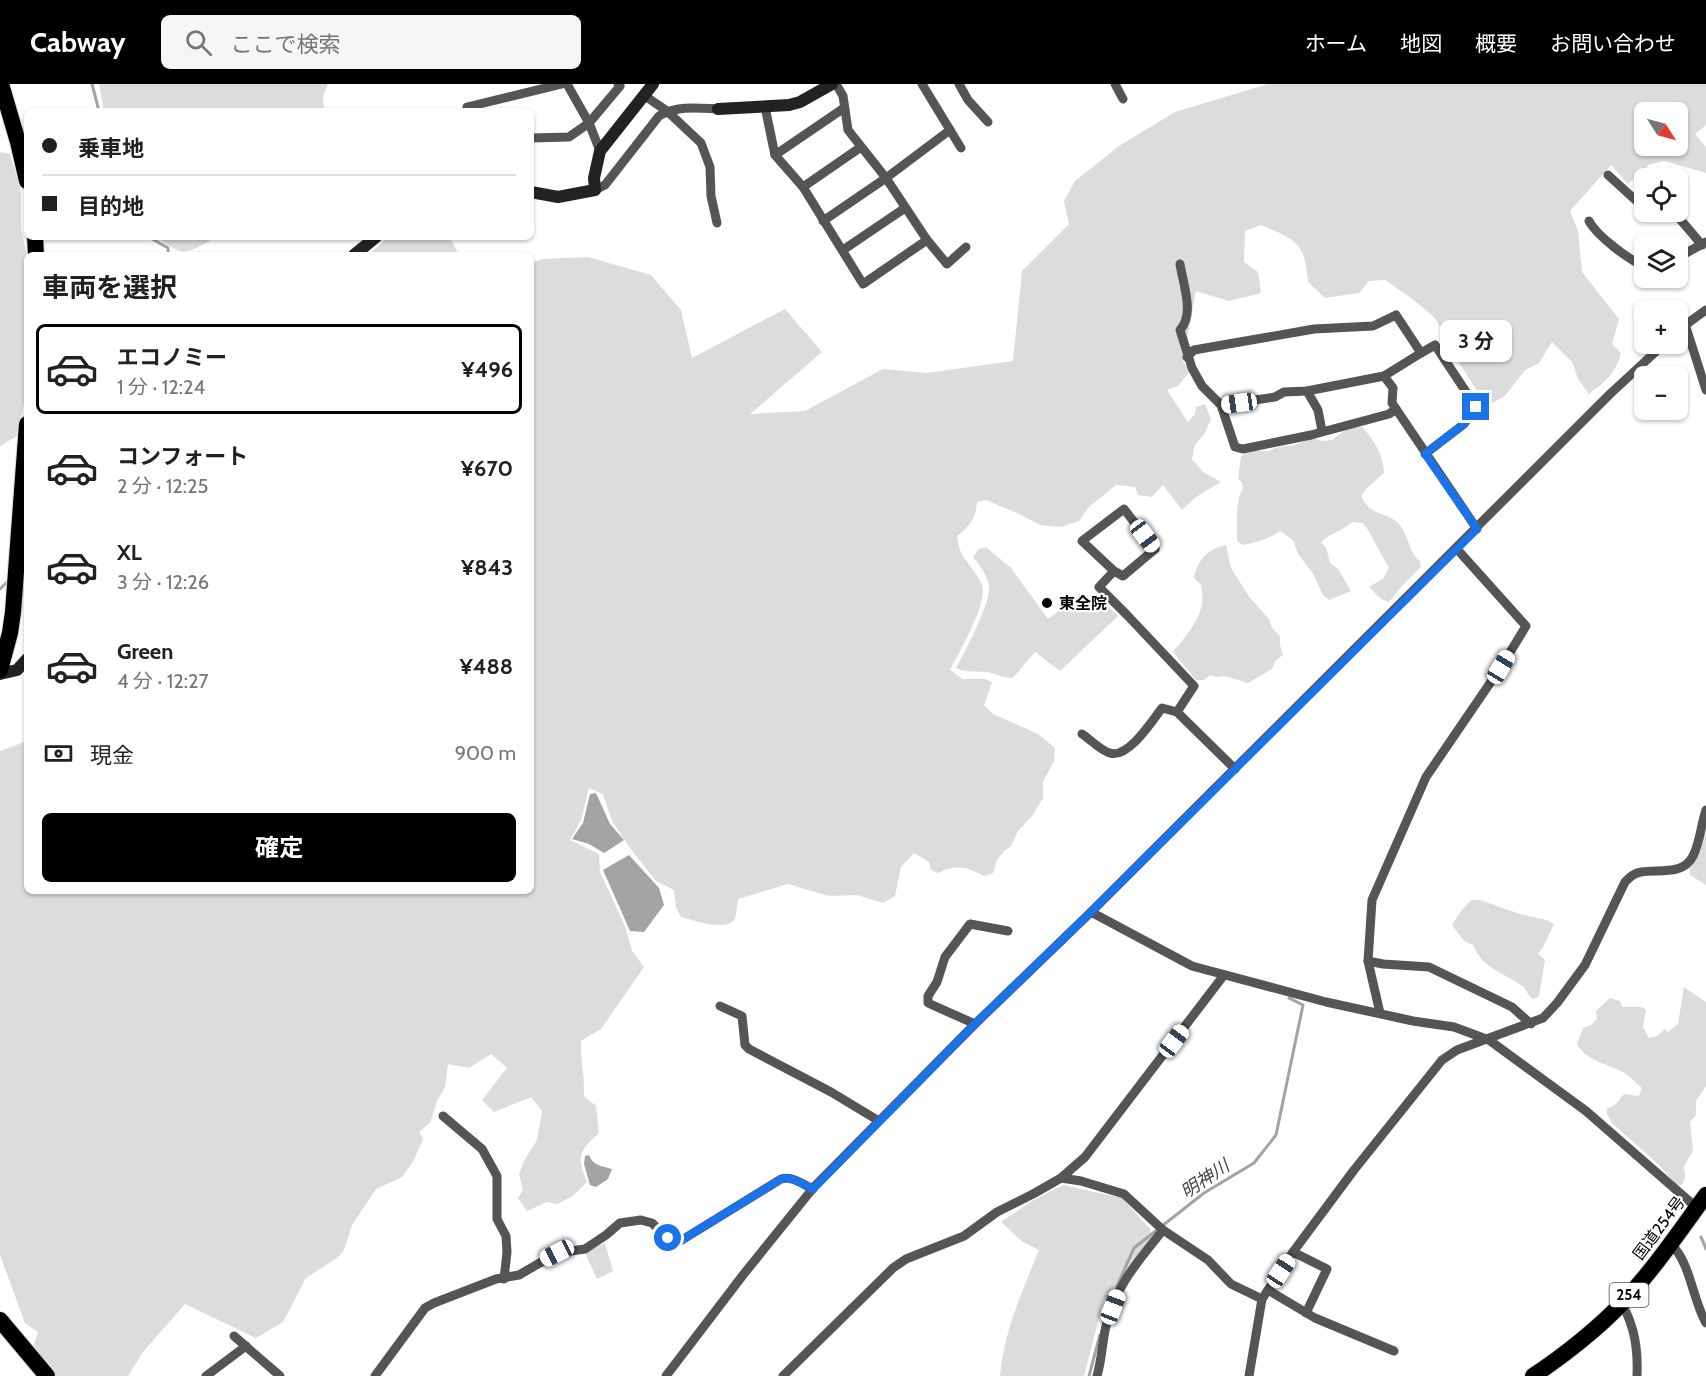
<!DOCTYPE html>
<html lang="ja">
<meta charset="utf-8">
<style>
:root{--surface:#fff;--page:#f6f6f6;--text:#202124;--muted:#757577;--line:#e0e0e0;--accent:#000}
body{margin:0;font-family:Cabin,"Noto Sans JP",sans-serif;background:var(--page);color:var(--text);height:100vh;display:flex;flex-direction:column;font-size:22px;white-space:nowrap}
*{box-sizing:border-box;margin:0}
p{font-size:20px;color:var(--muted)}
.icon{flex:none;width:33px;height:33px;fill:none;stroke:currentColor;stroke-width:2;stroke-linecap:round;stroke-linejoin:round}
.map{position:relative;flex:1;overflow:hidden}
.details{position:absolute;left:24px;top:168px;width:510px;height:642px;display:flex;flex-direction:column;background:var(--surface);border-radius:9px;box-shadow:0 2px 4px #0004}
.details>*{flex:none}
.guide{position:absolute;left:24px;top:24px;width:510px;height:132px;border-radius:9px;box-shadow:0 2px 4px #0004;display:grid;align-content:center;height:132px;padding:0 18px;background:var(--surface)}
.needle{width:39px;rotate:126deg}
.controls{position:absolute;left:1634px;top:18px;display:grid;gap:12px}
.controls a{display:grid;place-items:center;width:54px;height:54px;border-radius:9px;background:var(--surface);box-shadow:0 2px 4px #0004;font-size:30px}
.end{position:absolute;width:27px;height:27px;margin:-14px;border:8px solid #1a73e8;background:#fff;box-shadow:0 0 0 3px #fff}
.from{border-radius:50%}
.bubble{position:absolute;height:42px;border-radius:9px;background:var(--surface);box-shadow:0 2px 4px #0004;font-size:20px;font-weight:700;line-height:42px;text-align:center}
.car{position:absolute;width:18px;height:36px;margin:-18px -9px;border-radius:8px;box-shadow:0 0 4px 2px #0007;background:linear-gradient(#fff 24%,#345 0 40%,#fff 0 76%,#345 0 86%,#fff 0)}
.guide b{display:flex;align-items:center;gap:21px;height:57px;font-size:22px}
.guide b+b{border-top:2px solid var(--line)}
.guide i{width:15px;height:15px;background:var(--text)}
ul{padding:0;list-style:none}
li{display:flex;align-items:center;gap:18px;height:90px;margin:0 12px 9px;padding:0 6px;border:3px solid transparent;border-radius:9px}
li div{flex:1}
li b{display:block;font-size:22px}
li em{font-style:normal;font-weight:700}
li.active{border-color:var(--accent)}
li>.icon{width:54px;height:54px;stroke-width:1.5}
h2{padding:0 18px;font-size:27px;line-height:72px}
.pay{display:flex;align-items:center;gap:15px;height:66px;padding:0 18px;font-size:22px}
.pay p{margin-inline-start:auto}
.button{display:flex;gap:12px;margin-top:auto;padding:12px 18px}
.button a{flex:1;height:69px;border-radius:9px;background:var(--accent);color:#fff;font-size:24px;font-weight:700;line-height:69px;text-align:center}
header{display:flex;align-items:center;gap:36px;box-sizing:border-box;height:84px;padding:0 30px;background:var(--accent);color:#fff}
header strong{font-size:28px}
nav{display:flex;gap:33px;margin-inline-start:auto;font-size:21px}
.search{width:420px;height:54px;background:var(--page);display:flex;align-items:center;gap:15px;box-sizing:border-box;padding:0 21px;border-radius:9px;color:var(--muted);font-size:22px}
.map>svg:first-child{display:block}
.green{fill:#dcdcdc;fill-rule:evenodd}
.water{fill:#a3a3a3}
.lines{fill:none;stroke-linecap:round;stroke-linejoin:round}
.stream{stroke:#a3a3a3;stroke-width:3}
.highway-casing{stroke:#dbdbdb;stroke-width:18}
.street{stroke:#555;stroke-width:9}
.secondary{stroke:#222;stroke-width:12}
.highway{stroke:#000;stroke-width:16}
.route{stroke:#1a73e8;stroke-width:8}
.poi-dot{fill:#000;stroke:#fff;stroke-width:2}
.labels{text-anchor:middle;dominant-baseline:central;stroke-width:4.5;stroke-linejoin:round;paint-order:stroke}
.shield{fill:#fff;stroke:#4c4c4c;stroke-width:1.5}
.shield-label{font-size:15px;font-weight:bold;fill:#000}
.poi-label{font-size:16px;font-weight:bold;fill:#000;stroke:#fff;text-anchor:start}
.street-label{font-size:16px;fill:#000;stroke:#fff}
.water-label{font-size:18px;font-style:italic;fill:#444;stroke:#fff}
</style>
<header>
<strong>Cabway</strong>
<div class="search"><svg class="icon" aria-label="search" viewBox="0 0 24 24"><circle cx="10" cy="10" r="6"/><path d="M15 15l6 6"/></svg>ここで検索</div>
<nav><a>ホーム</a><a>地図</a><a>概要</a><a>お問い合わせ</a></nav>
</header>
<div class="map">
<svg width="1706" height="1292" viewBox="0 0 1706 1292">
<rect width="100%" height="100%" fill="#fff"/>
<g class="green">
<polygon points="99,0 328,0 323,12 324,27 104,27"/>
<path d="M1268,0h438v41l-11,9 11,13v26l-42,-12 -15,4 -21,19 -17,-19 -41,46 8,20 4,41 37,47 -7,25 9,9c-4,19 -17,30 -32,41l-11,-15 -6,-17 -20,-20 -13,21 -14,7 -20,26 -18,10 -28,-43 -24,-45 -21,-18 -29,-20 -16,1 -10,12 -34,5 -17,-16c-3,-40 -12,-42 -47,-57l-16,6 -1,31 14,10 3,21 -32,8 -33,-10 -13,71 7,9 -12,15 -11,4 21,32 7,-8 1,-7 9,-3 6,15 -6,14 -10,12 -3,14 11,13 18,10 -25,15 -14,13 -19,-25 -11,12 -14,-2 -3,-8 -19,-2 -27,22 -10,14 -18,6 -21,-2 -21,-11 -33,-14 -9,2c-1,16 -8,25 -20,34 1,4 1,10 3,14 5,12 17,22 22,35 6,18 -23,68 -32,85l13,9h22l7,3 -8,23 9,9 45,20 17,14 -1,13 -11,21v16l-11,18 -14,15 -7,15 -7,5 -7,9 -4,13 -9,3c-18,-9 -27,-12 -46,-3l-7,-3 -2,-8 -15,-9 -13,14 -6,29 -12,7 -26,-8 -28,1 -41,-12 -50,15c-1,5 -1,13 -3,19 -7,15 -42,2 -54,-1l-5,-9 -2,-18 -18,-9 -26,-33 -18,-27 -9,-27 -14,-6 -8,32 -11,20 29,14 1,18 25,54 7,25 12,16 -43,62 -20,12c-1,19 4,36 3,55l12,10 3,27c-20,18 -23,23 -12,49l-14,14 -16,8 -10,-2 -20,9 -9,-13 5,-8 -4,-16 5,-13 13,-21 5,-29 -11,-14 -37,15 -12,-12 25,-32 -16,-14 -22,14 -21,-4 -3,23 -8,14 -7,22 -11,9 4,7 -10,23 -11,15 -26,12 -24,36 -8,25 -7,8 -31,20 -23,44 -27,16 -71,-34 -42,48 -15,24h-73l-23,-25 6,-19 -13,-9 -25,-68v-504l27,-10v150h504v-628l12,-4 45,-2 63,18 30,35 11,48 93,-49 37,43 -72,62 55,-3 78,-42 44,4 86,-12 9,-90 47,-47 -5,-23 11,-20 44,-35 56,-34zM1644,28h33v34h-33z"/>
<polygon points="0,68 10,70 21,108 21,146 27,171 25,315 17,352 0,362"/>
<path d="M156,153h61c-32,16 -30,22 -61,0z"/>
<polygon points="388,153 450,153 459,171 369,171"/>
<path d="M1362,343c13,14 21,27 22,46l-17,15 -6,8c11,23 25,14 38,28 10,11 9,28 21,37l1,6 -20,20 -12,15 -8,-3 -12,-12 15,-9 5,-11c-10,-14 -15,-30 -26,-44l-11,-1c-10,9 -21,11 -31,20l5,5 4,16 8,6 13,22 -22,9 -6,-5 -11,-23 -14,-18 -5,-14 -13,-9c-11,8 -23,11 -37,14l-6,-4c0,-16 -2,-39 6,-53l-1,-6 -4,-3 3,-23 12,-5h15l11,-4 15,-2 20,-7 8,3 10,-1 16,-12z"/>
<path d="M1226,461l5,23 19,30 19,21 3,9 8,8v9l3,10 -7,5 -4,9 -24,14 -23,-7 -8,1 -7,-2 -6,5h-8l-23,-28c16,-20 35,-39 28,-67l-7,-7c3,-18 14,-29 32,-33z"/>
<path d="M986,463l25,21 37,51 24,-18 6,6 18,-13 22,22 -58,55 -25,-19 -22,26c-10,0 -18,-5 -28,-6 -11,-1 -19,1 -29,-4 9,-16 32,-61 33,-78 1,-12 -9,-24 -16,-33l6,-8z"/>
<polygon points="1706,748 1706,801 1690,791 1690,784"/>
<path d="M1471,816h9l40,14 27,6 7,4 -11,23 -5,7 7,6 -6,36 -6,3c-6,-4 -7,-11 -12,-14 -19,-13 -39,-17 -48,-40l-9,-4 -12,-16 9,-14z"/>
<path d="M1684,903l22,15v84l-10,15v14l-6,7 3,29 -9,15 1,11 -2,7 -6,2 -18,-21 -47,-42 -5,-9v-5l9,-5 8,-10 15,2 3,-8c-6,-5 -12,-12 -19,-16 -15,-8 -37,-11 -46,-28l6,-16 8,-3 6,-6 -1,-8 14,-13 10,3 2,6h20l4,3 -3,17 6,11 9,-2 6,-7 4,3 10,-8z"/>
<path d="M1063,1101l59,13 28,31 2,11 -49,62 -19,74h-84c4,-45 22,-84 39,-126l-16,-8 -22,-20 31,-21z"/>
<polygon points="605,1159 613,1187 597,1195 585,1169"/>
</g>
<g class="water">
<polygon points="596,709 610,740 624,756 604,769 589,760 572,755 583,739 590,710"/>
<polygon points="629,771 659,804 664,821 644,848 630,847 603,786"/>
<path d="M589,1071c4,11 13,11 23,14l-4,10 -12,8 -6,-2 -6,-21 1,-8z"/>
</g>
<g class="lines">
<g class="stream">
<polyline points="92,0 99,27"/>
<polyline points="149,153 168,164 168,171"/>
<polyline points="0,505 8,497"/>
<polyline points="1701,1153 1706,1165"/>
<polyline points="1117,1202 1134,1164 1204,1109 1254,1079 1276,1051 1303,921 1289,914"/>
<polyline points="1089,1292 1100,1251"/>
</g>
<g class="highway-casing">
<g id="highway">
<polyline points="1,0 18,58 27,97"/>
<polyline points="35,153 36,171"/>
<polyline points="0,586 10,549 13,528 27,340"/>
<polyline points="0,1236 47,1292"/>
<path d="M1533,1292c29,-19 67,-49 90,-74 31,-33 56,-70 83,-107"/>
</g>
</g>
<g class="street">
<polyline points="567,0 589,39 600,67"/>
<polyline points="922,0 961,64"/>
<polyline points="959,0 968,16 988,38"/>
<polyline points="1115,0 1123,15"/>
<polyline points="645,12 667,27 701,59 710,83 711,112 717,139"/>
<polyline points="765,23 775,71 803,103 863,200 927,156 886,94 848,46 843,12 836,0"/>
<polyline points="467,27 467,23 562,0"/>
<polyline points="531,54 569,53 589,39 620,2 618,0"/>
<polyline points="775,71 844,24"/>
<polyline points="1608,91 1642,122 1644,120"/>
<polyline points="803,103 861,63"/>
<path d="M595,106l10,-5 54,-69c18,-11 40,-8 59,-7"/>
<polyline points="1674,128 1702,161"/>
<polyline points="823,137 886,94 950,46"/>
<path d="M1589,137c8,15 40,39 55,45"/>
<polyline points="927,156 947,180 966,163"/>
<polyline points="843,166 905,124"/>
<polyline points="1677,174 1706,158"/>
<path d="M1180,180c3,20 15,50 0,66l12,38 10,18 19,19 14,42 8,2 68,-14 78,-21 7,-5"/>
<polyline points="1685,240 1706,306"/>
<polyline points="1677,247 1706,226"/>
<polyline points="1421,269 1435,261 1476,323 1464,340 1425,370"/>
<polyline points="1187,273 1194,266 1314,245 1373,242 1396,231 1421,269 1384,292 1307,307 1284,308 1275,313 1221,321"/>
<polyline points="1384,292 1393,304 1392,319 1477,445"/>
<polyline points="1307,307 1318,326 1322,347"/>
<polyline points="1114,487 1123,492 1155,465 1124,425 1082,457 1114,487 1099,503 1127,531 1194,602 1177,628 1235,685"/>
<path d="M1082,650c8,5 19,17 28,19 18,6 43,-33 52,-45l15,4"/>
<polyline points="1091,828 1192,882 1326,918 1413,937 1454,943 1489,956 1586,1027 1697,1124"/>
<polyline points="1368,877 1383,880 1429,883 1512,923 1531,940"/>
<polyline points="720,922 742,932 745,961 749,965 831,1008 879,1037"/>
<polyline points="1380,929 1368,877 1372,816 1426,693 1501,583 1526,542 1456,464"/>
<polyline points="975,940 928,919 928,912 937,898 945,873 970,840 1008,847"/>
<polyline points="443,1032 482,1065 497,1092 497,1135 506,1152 507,1168 504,1195"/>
<polyline points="1061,1094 1081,1097 1124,1110 1163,1146 1208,1176 1231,1200 1262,1215"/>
<path d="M1671,1160c20,20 21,54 35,79"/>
<polyline points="1293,1168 1327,1185 1306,1229"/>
<polyline points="1268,1206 1315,1234 1394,1267"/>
<path d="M1622,1220c13,23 16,46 15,72"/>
<polyline points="234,1252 280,1292"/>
<polyline points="206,1292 246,1262"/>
<path d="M375,1292l50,-68 9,-5 62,-24 23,-4 38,-22 28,-4 21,-14 14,-12 21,-3 11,3 20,19 5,1 104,-64c12,-3 21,5 32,10"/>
<polyline points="666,1292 743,1191 814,1103 975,940 1091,828 1610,310 1664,260"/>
<polyline points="783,1292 893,1184 906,1175 964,1152 997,1128 1033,1110 1061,1094 1085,1073 1224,891"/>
<path d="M1097,1292c5,-17 5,-33 9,-50 7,-37 34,-67 57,-96"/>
<path d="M1249,1292l13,-77 31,-47 61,-82 88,-110 15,-10 86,-32 14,-15 28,-38 40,-83c5,-5 9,-9 16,-10 17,-3 42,4 52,-16 7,-14 8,-31 13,-46"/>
</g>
<g class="secondary">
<polyline points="718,25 789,21 800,18 832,0"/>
<polyline points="531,108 558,113 595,106 594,94 600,67 653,0"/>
<polyline points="354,171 376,153"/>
<polyline points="0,590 17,586 27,575"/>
</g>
<use href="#highway" class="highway"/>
</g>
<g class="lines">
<path class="route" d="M668,1154l4,4 5,1 104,-64c11,-3 21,5 32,10l162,-165 116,-112 386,-383 -52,-75 39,-30 12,-17"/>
</g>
<circle class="poi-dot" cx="1047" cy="519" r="6"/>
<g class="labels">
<rect class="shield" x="1609.5" y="1199" width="39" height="24" rx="4.5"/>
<g class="shield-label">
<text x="1629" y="1211">254</text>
</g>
<g class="poi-label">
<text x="1059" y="519">東全院</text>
</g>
<g class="street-label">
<text transform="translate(1659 1144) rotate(-53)">国道254号</text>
</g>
<g class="water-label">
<text transform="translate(1205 1095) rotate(-34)">明神川</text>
</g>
</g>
</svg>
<div class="controls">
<a><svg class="needle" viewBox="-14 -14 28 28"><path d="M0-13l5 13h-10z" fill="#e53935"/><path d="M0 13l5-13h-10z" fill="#757577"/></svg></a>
<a><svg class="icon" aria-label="locate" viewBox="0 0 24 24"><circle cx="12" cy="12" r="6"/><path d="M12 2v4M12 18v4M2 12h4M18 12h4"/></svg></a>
<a><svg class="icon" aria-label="layers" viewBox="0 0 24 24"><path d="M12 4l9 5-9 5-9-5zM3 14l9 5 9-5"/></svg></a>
<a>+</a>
<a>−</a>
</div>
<i class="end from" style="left:668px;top:1154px"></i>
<i class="end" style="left:1476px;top:323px"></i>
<div class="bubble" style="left:1440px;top:236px;width:72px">3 分</div>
<i class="car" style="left:1239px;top:319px;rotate:262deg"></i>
<i class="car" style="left:1145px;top:452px;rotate:143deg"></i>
<i class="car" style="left:1501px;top:583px;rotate:31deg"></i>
<i class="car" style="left:1174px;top:957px;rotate:37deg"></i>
<i class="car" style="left:557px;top:1169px;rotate:243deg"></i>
<i class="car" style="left:1281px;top:1187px;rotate:33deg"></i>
<i class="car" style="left:1113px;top:1223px;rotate:21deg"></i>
<div class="guide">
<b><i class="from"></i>乗車地</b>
<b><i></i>目的地</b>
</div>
<section class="details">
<h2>車両を選択</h2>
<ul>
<li class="active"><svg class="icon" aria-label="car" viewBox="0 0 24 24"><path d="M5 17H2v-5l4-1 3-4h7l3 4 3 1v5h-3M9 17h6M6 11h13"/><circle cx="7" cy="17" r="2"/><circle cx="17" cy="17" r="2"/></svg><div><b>エコノミー</b><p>1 分 · 12:24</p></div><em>¥496</em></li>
<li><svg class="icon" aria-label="car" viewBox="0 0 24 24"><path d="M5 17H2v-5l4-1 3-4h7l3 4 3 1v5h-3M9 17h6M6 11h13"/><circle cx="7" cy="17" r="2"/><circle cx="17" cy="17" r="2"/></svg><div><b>コンフォート</b><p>2 分 · 12:25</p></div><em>¥670</em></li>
<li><svg class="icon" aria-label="car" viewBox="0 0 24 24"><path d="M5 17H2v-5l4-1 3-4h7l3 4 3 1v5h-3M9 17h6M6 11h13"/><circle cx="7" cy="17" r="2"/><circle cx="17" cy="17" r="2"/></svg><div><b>XL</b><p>3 分 · 12:26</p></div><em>¥843</em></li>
<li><svg class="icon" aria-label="car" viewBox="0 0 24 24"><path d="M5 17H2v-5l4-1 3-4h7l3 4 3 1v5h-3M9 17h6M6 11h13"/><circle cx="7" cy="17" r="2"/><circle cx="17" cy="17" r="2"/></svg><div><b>Green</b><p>4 分 · 12:27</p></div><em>¥488</em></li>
</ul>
<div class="pay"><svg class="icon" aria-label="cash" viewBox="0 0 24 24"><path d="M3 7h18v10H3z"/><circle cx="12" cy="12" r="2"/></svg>現金<p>900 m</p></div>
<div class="button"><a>確定</a></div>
</section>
</div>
